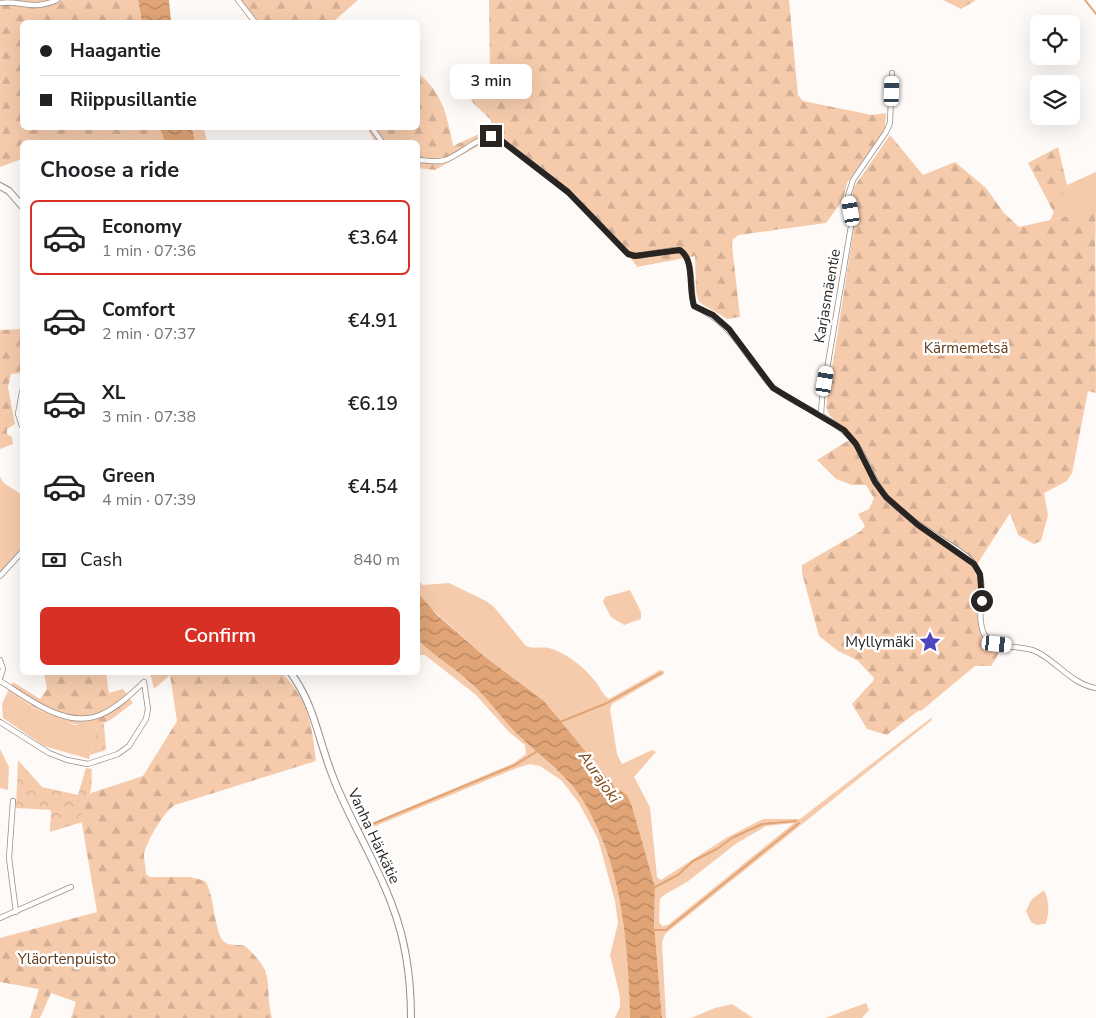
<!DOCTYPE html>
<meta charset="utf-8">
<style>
:root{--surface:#fff;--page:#f2f2f2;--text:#202124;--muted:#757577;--line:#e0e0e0;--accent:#d93025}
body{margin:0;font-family:"Nunito Sans",sans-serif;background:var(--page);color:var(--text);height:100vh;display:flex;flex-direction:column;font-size:19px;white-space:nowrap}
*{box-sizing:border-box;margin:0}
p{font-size:16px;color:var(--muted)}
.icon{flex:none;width:28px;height:28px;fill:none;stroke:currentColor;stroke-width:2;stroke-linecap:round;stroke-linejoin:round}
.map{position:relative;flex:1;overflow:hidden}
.drawer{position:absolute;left:20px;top:140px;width:400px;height:535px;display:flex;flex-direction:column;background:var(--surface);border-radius:8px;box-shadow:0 5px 20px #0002}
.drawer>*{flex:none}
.top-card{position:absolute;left:20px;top:20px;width:400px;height:110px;border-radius:8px;box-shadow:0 5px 20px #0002;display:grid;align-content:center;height:110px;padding:0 20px;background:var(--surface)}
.tools{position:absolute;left:1030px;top:15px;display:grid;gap:10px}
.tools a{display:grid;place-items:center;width:50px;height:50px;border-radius:8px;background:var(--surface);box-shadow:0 5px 20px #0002;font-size:25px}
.end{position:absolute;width:22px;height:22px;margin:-11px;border:6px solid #282422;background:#fff;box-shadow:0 0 0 2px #fff}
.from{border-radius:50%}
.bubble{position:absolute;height:35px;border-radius:8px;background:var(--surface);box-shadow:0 5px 20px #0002;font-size:16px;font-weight:600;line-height:35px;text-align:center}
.car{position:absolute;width:15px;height:30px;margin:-15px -8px;border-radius:6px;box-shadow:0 0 4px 1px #0007;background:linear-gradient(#fff 24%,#345 0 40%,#fff 0 76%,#345 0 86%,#fff 0)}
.top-card b{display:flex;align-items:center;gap:18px;height:48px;font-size:19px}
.top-card b+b{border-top:1px solid var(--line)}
.top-card i{width:12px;height:12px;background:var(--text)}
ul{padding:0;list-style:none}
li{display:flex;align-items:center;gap:15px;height:75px;margin:0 10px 8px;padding:0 10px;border:2px solid transparent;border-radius:8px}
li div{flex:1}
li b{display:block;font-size:19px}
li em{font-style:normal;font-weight:600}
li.active{border-color:var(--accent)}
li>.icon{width:45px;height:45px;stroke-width:1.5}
h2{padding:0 20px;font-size:22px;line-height:60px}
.pay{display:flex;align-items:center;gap:12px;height:55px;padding:0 20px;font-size:19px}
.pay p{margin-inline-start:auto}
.cta{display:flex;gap:10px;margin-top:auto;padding:10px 20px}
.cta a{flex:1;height:58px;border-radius:8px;background:var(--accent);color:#fff;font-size:20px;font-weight:600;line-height:58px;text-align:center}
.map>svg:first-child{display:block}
.grass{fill:#f6cbac;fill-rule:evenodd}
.forest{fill:url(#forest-firs)}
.park{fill:url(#park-crowns)}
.water{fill:url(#water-waves)}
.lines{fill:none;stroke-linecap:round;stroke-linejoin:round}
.stream{stroke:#e0a476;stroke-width:2}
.street-casing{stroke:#998f89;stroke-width:6}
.secondary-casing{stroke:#998f89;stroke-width:8}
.street{stroke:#fff;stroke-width:4.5}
.secondary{stroke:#fff;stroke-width:6}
.route{stroke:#282422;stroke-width:6}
.labels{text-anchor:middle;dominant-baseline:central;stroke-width:5;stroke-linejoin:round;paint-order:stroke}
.street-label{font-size:15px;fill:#282422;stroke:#fff}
.park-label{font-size:15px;fill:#613917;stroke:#fff}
.poi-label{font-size:15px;fill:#282422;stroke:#fff;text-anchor:end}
.water-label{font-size:16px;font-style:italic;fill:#804815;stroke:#fff}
</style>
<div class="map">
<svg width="1096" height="1018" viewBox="0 0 1096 1018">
<defs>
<pattern id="forest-firs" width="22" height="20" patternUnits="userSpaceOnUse" patternTransform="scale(1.25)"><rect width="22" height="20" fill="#f6cbac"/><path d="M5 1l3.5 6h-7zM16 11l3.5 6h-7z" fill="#d3ae94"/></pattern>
<pattern id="park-crowns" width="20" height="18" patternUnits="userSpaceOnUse" patternTransform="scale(1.25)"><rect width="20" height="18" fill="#f6cbac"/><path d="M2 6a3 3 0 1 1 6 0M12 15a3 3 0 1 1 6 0" fill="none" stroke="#d3ae94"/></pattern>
<pattern id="water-waves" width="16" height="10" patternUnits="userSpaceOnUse" patternTransform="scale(1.25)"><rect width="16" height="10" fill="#e0a476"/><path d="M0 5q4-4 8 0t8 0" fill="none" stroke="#b68560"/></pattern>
</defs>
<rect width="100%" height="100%" fill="#fefaf7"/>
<g class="grass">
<polygon points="192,128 204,128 207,142 195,142"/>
<polygon points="1096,172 1096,245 1095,211 1050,220 1067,185"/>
<polygon points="0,477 4,483 22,495 22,548 0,572"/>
<path d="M418,580l5,5 26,-2 37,18 8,6 32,39c10,4 18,-1 29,4 16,7 29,17 40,31 5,6 7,13 14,18l51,-29 4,1v3l-52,30 -2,5 7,45 5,10 30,-14 4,2 -22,25 16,30 7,70 4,3 65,-42 37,-19h37l131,-101 1,2 -267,214 -3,8 4,76h-4l-8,-94 1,-37 -23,-81 -5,-10 -12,-9 -71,-86 -60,-45 -57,-51 -9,-12zM794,823l-126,102 -6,1 -3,-4 1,-23 4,-4 23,-13 50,-39 29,-17z"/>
<polygon points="630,590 641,612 641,619 624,625 611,617 603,602 605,597"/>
<path d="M418,640c17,17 38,29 55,45 17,16 30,35 46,51 22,22 51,41 66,68 38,65 43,141 45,214h-15l5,-11v-10l-10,-42 8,-32 -3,-22 -17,-62 -19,-36 -18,-23 -21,-14 -10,-2 -13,4 -149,61 -1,-4 147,-62 12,-9 -1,-9 -16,-13 -33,-37 -51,-40h-7z"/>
<polygon points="8,691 34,708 74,725 98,724 89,759 44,746 3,718 2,704"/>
<polygon points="0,749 9,767 8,790 0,788"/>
<path d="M1044,890c5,9 6,25 1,34l-8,1 -6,-3 -5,-11 5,-11z"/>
<polygon points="866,1003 869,1010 862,1018 825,1018"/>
<polygon points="732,1004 753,1018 691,1018 715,1008"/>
</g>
<g class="forest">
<polygon points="5,0 138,0 142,22 22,22 22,128 160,128 165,142 22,142 22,159 0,167 0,6"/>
<polygon points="234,0 358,0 333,22 255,22"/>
<path d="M489,0h300l9,95 5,6 69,14 14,-2 -1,15 -5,9 -33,46 -4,17 -17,23 -87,12 -6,4 -1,6 8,72 -13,2 -28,-17 -3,-11 -1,-35 -58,11 -13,-19 -54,-59 -72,-54 -63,35 -17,-2v-26h-43l-8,-14h51v-55c25,20 29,43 35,73l39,-18 -1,-8 -20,-19 5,-7 14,-9z"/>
<polygon points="943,0 976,0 961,9"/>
<path d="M890,135l33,40 32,-13 31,26 18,25 15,14 76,-17 1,183 -8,-2 -16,82 -5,8 -23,12 4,22 -7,26 -7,3 -16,-9 -8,-22 -36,56c13,31 -10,64 27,81l-10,16h-16l-54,45h-3l-31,24 -20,-6 -15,-25 21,-23 1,-3 -17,-18 -19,-9 -19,-15 -17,-63v-8l59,-34 4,-5 -7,-12 11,-5 5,-11 -8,-13h-14l-16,-6 -19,-19 37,-23 -24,-21 -4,-9 29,-186 -3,-24 2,-10z"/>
<polygon points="1058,147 1067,185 1054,213 1028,163"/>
<polygon points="22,329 22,373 11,374 8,387 15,424 7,429 7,434 12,437 13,444 0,449 0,330"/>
<path d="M44,673h62l3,20 14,-4 10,14c-9,6 -19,16 -29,20 -28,12 -73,-17 -96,-32l5,-9 27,17 7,-10z"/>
<path d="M150,673h132c27,27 30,52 34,88l-141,44c-11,6 -29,37 -31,50 0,6 2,13 2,19l4,3h40l15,4c10,13 9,57 21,62 6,3 13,1 19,3 33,30 18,36 27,72h-201l5,-16 -25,-9 -11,25h-10l9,-29 -39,-7v-44l97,-26 -17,-100 5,-12 6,-7 52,-17 34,-55 -7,-46 -16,14z"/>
</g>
<g class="park">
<polygon points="98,724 104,724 106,750 90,755"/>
<path d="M18,760l24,27 36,8 8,-27 6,1c-1,7 1,20 -3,26 -5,10 -9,15 -7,27l-32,10 1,-22 -35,-2z"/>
</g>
<g class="water">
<polygon points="138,0 169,0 171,22 142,22"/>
<polygon points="160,128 192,128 195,142 165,142"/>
<path d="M418,593l18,21 48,42 60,45 71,86 12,8 5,11 23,81 -1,37 8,94h-32c-2,-73 -7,-149 -45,-214 -15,-27 -44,-47 -66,-68 -16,-16 -29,-35 -46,-51 -17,-16 -38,-28 -55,-45z"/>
</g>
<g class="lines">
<g class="stream">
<polyline points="1085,0 1096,14"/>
<polyline points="560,722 607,703 661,673"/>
<polyline points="358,830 515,765 536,752"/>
<polyline points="655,887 678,875 693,861 717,849 732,838 762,824 796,821"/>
<polyline points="654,930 666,930 799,823"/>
</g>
<g class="street-casing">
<g id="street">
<polyline points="238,0 255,22"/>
<path d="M0,3c20,-3 33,8 57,-3"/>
<polyline points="372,128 382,142"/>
<path d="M418,160c8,0 18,3 27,0 18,-6 33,-26 53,-22l70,54 60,62 7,2 39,-6c22,-1 15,38 20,56 32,15 40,31 61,59 6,7 11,17 19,23 26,20 60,28 81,55 13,16 17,39 32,55 15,15 33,28 51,39 11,8 28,16 36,27 16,21 0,48 10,70 8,17 36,10 51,17 22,10 36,33 61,37"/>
<polyline points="22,392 18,414 22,426"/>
<polyline points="821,415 822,399 851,226 848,196 853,180 886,132 890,123 892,73"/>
<polyline points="0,576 22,552"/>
<polyline points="0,660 3,669 0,678"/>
<path d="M0,681c28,17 65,48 100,34 17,-7 31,-21 44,-33l4,27 -2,10 -17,27 -11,8 -30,10 -21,-4 -18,-7 -49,-31"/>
<polyline points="13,801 9,858 16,912"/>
<polyline points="0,918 71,887"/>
</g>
</g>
<g class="secondary-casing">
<g id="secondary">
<polyline points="0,186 9,191 22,206"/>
<path d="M290,672c25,33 28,68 43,105 17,44 43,84 59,128 14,36 19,76 19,113"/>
</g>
</g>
<use href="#street" class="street"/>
<use href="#secondary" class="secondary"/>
</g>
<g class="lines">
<path class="route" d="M491,136l7,2 70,54 60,62 7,2 45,-6c15,10 8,38 14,56l19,9 16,14 44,59 71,42 12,14 19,38 11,15 32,28 56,39 6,10 2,27"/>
</g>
<defs>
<g id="sight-bare" transform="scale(1.725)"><path d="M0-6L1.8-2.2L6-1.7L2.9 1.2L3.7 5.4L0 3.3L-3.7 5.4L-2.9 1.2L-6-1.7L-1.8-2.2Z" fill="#4e45bb" stroke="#fff" stroke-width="2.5" paint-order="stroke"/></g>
</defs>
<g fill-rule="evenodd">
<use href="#sight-bare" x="930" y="642"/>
</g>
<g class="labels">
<g class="street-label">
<text transform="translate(827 296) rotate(-80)">Karjasmäentie</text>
<text transform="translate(374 836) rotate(65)">Vanha Härkätie</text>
</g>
<g class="park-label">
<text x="966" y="348">Kärmemetsä</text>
<text x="67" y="959">Yläortenpuisto</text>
</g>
<g class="poi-label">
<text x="914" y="642">Myllymäki</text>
</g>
<g class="water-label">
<text transform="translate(599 777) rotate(55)">Aurajoki</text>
</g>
</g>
</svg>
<div class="tools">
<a><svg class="icon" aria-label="locate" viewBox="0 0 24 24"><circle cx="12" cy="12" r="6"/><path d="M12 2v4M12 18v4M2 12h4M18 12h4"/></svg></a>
<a><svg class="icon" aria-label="layers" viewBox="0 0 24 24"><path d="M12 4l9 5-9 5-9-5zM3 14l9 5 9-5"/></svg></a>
</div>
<i class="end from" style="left:982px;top:601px"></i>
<i class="end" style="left:491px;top:136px"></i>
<div class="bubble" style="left:450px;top:64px;width:82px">3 min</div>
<i class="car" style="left:892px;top:91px;rotate:2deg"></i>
<i class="car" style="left:851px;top:211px;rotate:350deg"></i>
<i class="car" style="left:825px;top:381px;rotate:10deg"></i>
<i class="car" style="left:997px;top:644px;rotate:96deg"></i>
<div class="top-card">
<b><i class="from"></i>Haagantie</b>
<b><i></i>Riippusillantie</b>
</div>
<section class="drawer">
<h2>Choose a ride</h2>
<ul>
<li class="active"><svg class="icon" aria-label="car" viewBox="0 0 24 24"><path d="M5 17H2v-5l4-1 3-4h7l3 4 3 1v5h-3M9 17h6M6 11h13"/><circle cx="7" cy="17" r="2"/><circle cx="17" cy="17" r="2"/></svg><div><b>Economy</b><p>1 min · 07:36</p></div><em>€3.64</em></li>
<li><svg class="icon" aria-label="car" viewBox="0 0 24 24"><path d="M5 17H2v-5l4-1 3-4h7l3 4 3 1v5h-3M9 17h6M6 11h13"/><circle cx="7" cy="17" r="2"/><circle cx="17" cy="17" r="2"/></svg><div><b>Comfort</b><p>2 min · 07:37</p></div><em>€4.91</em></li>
<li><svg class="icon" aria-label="car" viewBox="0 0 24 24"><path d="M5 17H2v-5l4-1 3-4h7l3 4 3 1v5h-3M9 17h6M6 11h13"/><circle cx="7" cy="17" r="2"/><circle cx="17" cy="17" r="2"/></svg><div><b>XL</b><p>3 min · 07:38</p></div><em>€6.19</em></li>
<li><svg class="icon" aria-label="car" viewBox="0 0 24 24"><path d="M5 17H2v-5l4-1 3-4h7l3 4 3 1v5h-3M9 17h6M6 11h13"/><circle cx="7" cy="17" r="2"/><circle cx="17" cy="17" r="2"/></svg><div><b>Green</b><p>4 min · 07:39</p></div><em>€4.54</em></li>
</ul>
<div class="pay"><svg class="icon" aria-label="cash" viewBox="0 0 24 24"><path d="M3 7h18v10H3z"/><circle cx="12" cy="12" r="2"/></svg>Cash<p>840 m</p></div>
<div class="cta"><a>Confirm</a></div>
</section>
</div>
